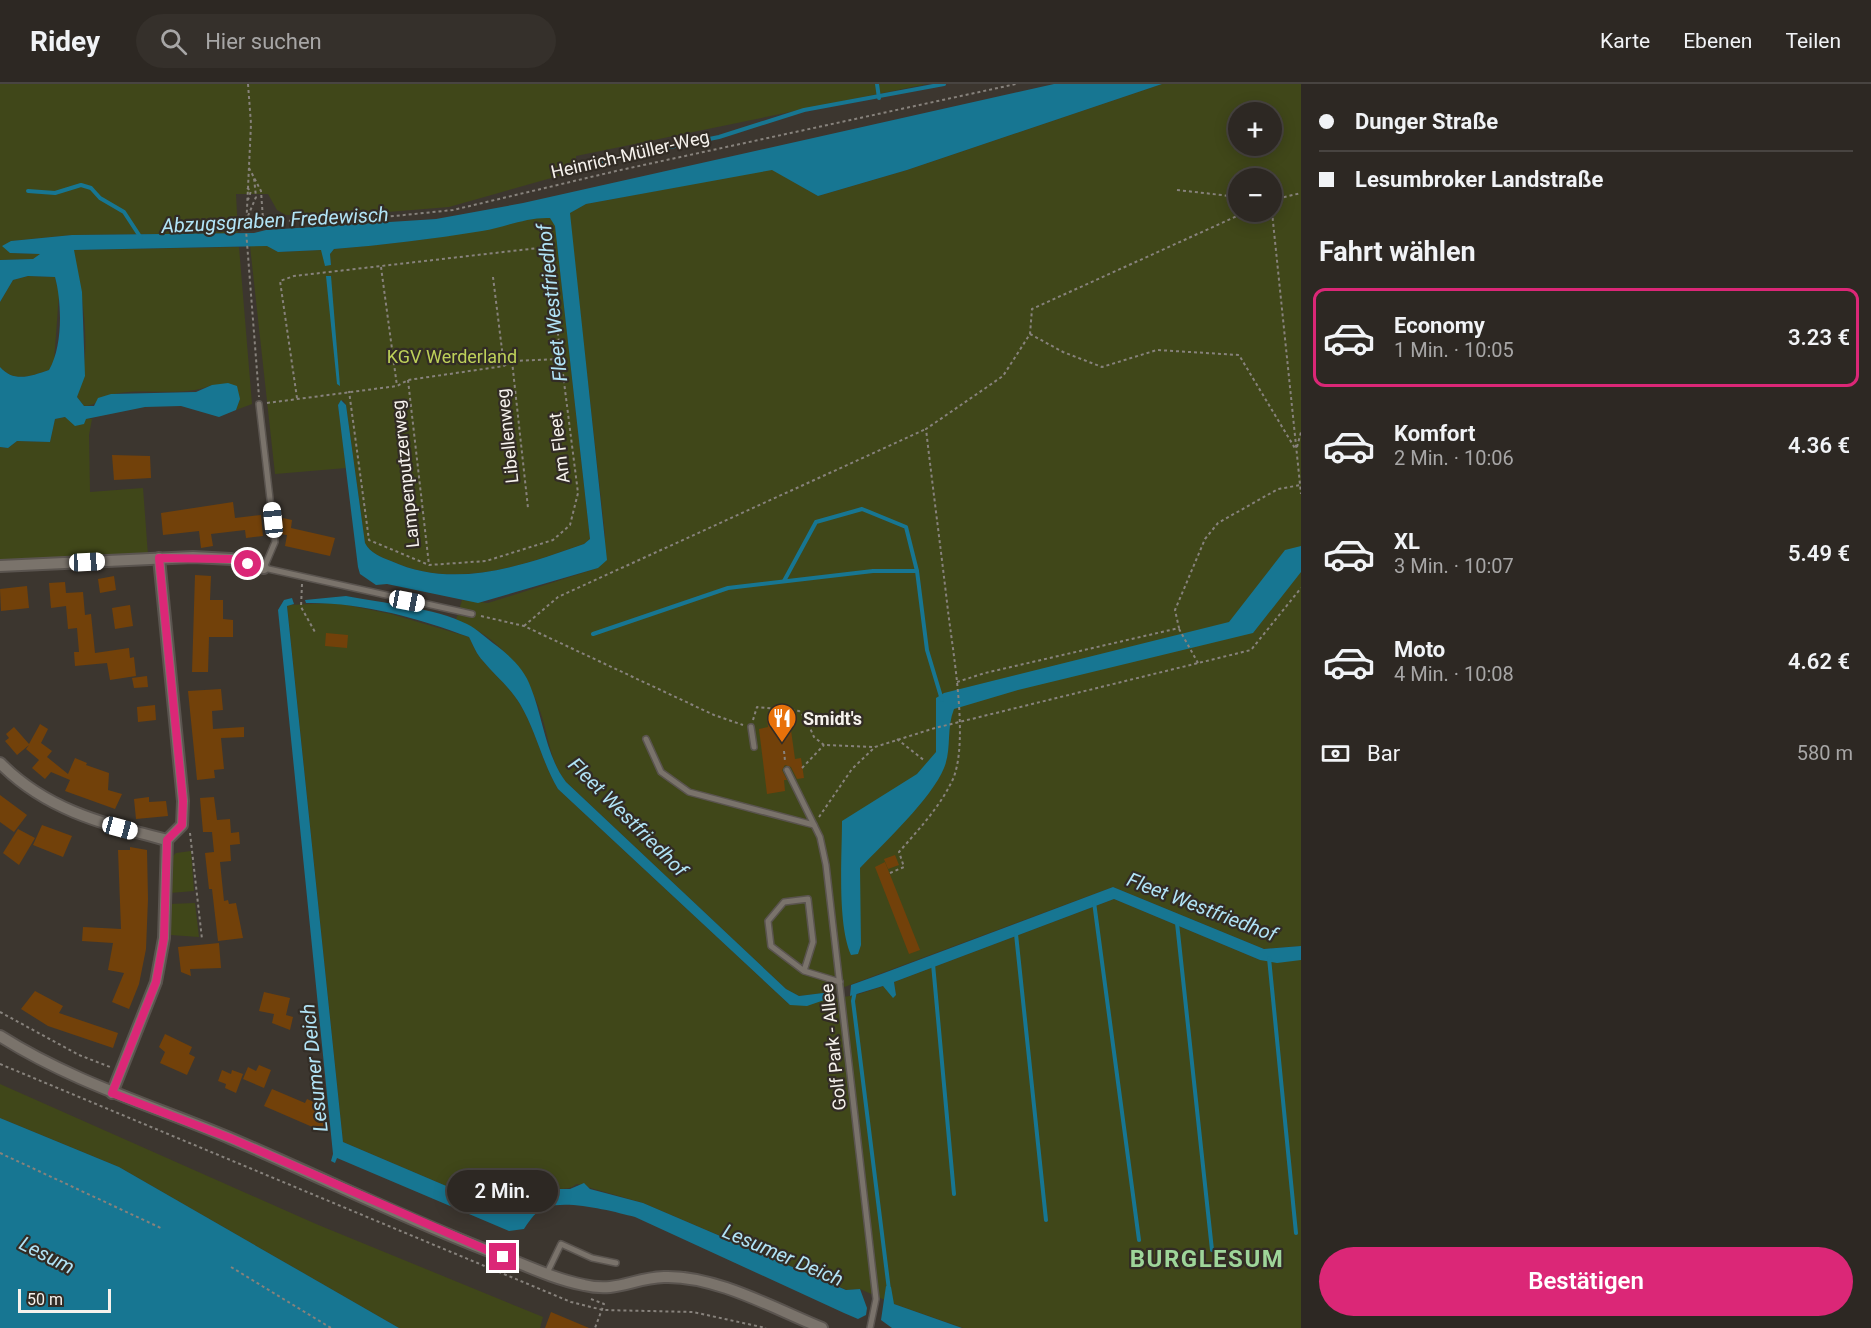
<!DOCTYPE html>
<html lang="de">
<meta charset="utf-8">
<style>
:root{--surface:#2d2823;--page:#35302b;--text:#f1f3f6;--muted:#a7a6a6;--line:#484441;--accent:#db2777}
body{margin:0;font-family:Roboto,sans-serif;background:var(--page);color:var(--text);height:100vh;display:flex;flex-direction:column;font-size:22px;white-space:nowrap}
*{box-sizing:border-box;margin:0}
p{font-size:20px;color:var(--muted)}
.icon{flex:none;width:33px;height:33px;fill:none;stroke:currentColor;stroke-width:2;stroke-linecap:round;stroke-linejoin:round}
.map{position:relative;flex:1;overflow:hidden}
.side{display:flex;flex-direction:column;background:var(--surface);width:570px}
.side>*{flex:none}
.guide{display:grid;align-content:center;height:132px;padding:0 18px;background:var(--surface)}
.tools{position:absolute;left:1228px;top:18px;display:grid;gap:12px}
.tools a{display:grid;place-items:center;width:54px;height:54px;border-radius:50%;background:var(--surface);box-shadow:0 3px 15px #0003,0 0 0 2px var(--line);font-size:30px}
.scale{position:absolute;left:18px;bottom:15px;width:93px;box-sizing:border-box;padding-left:6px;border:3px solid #f6f2ed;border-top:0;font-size:16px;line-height:21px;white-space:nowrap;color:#f6f2ed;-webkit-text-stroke:4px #322c25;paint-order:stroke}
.end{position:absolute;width:27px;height:27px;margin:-14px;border:8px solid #db2777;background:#fff;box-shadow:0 0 0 3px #fff}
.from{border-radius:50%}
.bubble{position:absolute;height:42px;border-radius:21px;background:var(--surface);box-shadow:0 3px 15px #0003,0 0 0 2px var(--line);font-size:20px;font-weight:600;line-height:42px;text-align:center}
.car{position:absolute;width:18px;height:36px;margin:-18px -9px;border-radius:8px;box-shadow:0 0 4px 2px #0007;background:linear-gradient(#fff 24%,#345 0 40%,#fff 0 76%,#345 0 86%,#fff 0)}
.guide b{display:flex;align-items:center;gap:21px;height:57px;font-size:22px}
.guide b+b{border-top:2px solid var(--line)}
.guide i{width:15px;height:15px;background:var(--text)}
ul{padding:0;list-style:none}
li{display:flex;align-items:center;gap:18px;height:99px;margin:0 12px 9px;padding:0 6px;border:3px solid transparent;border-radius:12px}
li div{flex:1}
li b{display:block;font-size:22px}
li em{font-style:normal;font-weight:600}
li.on{border-color:var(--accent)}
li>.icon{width:54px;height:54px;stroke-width:1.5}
h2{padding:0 18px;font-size:27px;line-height:72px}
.pay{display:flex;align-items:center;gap:15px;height:66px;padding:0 18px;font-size:22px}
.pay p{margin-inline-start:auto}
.button{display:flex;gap:12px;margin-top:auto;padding:12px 18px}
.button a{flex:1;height:69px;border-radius:36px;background:var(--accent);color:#fff;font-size:24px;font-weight:600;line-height:69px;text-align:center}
header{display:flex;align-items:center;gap:36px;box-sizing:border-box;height:84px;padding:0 30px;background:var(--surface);border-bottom:2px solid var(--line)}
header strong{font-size:28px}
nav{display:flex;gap:33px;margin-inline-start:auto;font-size:21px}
.search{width:420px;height:54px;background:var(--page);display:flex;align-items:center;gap:15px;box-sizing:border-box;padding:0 21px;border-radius:33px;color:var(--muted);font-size:22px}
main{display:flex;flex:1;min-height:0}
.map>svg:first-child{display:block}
.green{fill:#404719;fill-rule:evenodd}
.water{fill:#177692}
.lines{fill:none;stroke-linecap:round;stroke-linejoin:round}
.stream{stroke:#177692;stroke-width:4}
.building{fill:#72410a}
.service-casing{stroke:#5a544f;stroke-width:8}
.minor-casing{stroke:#5a544f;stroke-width:14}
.path{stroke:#87827c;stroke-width:2;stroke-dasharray:3 3;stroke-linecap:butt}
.service{stroke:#7a736b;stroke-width:5}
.minor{stroke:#7a736b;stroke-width:10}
.route{stroke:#db2777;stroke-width:8}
.labels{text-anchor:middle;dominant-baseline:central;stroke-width:4.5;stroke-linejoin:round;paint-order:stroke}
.street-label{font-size:18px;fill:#f6f2ed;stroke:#322c25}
.park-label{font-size:18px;fill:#bdd059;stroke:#322c25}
.poi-label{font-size:18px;font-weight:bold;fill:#f6f2ed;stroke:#322c25;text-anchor:start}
.water-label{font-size:20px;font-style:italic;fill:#b1e3f6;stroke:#322c25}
.district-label{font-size:24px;font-weight:bold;letter-spacing:1.5px;fill:#9ed599;stroke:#322c25}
</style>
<header>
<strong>Ridey</strong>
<div class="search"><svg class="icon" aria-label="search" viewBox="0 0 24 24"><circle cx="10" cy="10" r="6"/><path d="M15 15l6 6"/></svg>Hier suchen</div>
<nav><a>Karte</a><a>Ebenen</a><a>Teilen</a></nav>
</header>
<main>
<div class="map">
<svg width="1301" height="1244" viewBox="0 0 1301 1244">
<rect width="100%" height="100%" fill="#3c362f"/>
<g class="green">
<polygon points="0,0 927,0 576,72 576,87 449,123 363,130 286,131 277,126 268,110 236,110 238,149 72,151 11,157 10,169 41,170 33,175 0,176"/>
<path d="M1162,0h139v862l-37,3 -151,-62 -282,105 -32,4 -13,-7 -220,-207c-15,-19 -17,-42 -24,-65 -13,-43 -43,-81 -86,-97l6,-20 26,3 110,-35 7,-33 -36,-322 17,-9 186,-35 46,27 89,-26zM1239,28h33v34h-33zM1239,94h33v34h-33z"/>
<path d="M537,133l13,1 5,7 35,314 -6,5c-63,22 -128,46 -193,17 -10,-4 -21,-8 -26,-18l-19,-138 -3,-5 -5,5 8,63 -71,6 -25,-228h18l10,6 44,-2 3,15h6l-1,-11 4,-5c69,-6 136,-14 203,-32z"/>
<path d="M239,163l13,157 -16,6 4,-11 -28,-14c-31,13 -66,2 -98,9 -12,2 -17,12 -30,12l-7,-9c16,-45 6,-101 -4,-147z"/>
<path d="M28,192l27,1 4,17 -5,67 -5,9c-18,6 -35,13 -49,-3v-65l13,-22z"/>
<polygon points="66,333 92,335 89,351 90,408 143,404 148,471 0,479 0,363 8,364 17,357 50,358 55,335"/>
<path d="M337,519l54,11 78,23c4,8 8,18 14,24 12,15 27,26 37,43 16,27 22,58 38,85l232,216 66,-10 28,-9 9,11 3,-2 -2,-13 220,-83 146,61h41v368h-338l-69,-24 -34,-15 -13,1 -204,-87 -66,-19c-11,8 -20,3 -32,5 -20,4 -25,21 -47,19l-155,-66 -56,-537z"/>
<polygon points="191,767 194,807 170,809 171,774 176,769"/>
<polygon points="195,819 199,853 171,851 168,847 170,820"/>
<polygon points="0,1000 316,1140 543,1233 540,1244 399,1244 119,1083 0,1034"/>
</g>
<g class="water">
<path d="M1054,0h108l-255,86 -89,26 -46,-26 -186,34 -16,9 37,347 -9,8 -120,35 -91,-19 -11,1 -16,-11 -2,-7 -20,-162 3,-5 5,5 19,138c5,10 16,14 26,18 64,29 130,5 193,-17l6,-5 -35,-313 -5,-8c-23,-1 -45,9 -68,13 -50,8 -98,14 -148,18l-4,5 1,11 -6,1 -4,-16 -43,2 -11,-6 -193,4 8,42 3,84 -8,21 7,9h10l4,-8 13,-4 85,-2 16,-7 16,-2 9,3 3,13 -4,11 -17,7 -38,-11 -36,1 -59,12 -2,5 -9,2 -10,-9 -10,2 -5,23 -33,-1 -9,7 -8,-1v-80c14,16 31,9 49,3 14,-24 13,-67 6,-93l-27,-1 -15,4 -13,22v-42l33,-1 7,-5 -30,-1 -8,-7 9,-5 61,-6 182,-2 12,-3 170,-11 87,-16z"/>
<polygon points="326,192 331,192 340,302 337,300"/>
<path d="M1301,462v26l-48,61 -235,57 -64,19c-8,20 -2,40 -10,59 -12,30 -61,76 -84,100l1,77 -3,9 -7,1c-14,-32 -9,-98 -9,-134l75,-47 19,-22v-54l8,-5 285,-71 56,-72z"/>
<path d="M346,512c35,7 90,12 121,28 10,5 20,15 30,22 14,11 28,24 34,42 12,30 15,68 35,94l220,207 13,7 32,-4 2,5 -26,9 -17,-1 -232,-216c-16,-27 -22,-58 -38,-85 -10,-17 -25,-28 -37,-43 -6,-6 -10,-16 -14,-24 -51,-19 -108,-35 -163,-34l-1,-3z"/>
<path d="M292,514l2,6 -7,2 56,536 155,66 13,1 33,-20h26l14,-6 6,6 53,14 203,87 14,-1 7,19 -1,7 -8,4 -14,-6 -209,-96c-23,-6 -66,-17 -88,-10 -11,3 -17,13 -23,22l-15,2 -172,-73 -2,5 -4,-2 2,-7 -55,-544 6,-10z"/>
<polygon points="1113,803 1264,865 1301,862 1301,876 1277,879 1260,876 1114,815 894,898 896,911 893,914 883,902 850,912 851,901 884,889"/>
<polygon points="0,1034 119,1083 399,1244 0,1244"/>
<polygon points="886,1202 891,1203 894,1220 962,1244 892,1244 881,1236"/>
</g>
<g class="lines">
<g class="stream">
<polyline points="877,0 879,14"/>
<polyline points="577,82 719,53 804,26 944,0"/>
<polyline points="28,107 55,109 81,101 91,104 100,114 124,128 141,154"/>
<polyline points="784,497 816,438 862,425 906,443 917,487"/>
<polyline points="593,550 728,504 873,487 917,487 927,566 942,616"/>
<polyline points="1094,818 1139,1156"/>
<polyline points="1177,839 1212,1166"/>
<polyline points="1016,850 1046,1136"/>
<polyline points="1269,874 1296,1149"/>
<polyline points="933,880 954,1110"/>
<polyline points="855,907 853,917 889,1206"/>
</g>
</g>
<g class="building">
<polygon points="112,371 150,372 151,394 114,396"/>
<polygon points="233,418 235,434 261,431 263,452 246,454 245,446 211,450 213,462 201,464 199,447 163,451 161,429"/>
<polygon points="283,434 292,436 291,444 335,454 330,472 285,462 287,451 279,450"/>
<polygon points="195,491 211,492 210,516 223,516 223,535 233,536 233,553 209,553 208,588 192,588"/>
<polygon points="114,492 116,506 100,509 98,495"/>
<polygon points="65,498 66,509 83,508 85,531 91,530 95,569 129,564 130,574 134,573 136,592 110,596 107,579 75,582 74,568 79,568 77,544 68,545 66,522 51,524 49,499"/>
<polygon points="27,502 29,524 1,527 0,505"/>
<polygon points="130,521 133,542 115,545 112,524"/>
<polygon points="326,549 348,551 347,564 325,562"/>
<polygon points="147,592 148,603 134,604 132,594"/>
<polygon points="221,605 223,626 212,627 213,645 244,643 244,653 221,654 224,685 214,686 215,694 197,696 188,607"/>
<polygon points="155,621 156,636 138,638 137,623"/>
<polygon points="779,633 780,641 790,639 795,675 801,674 804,694 797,695 791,683 785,681 782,686 787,696 784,696 785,707 767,710 759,645 768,643 767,635"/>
<polygon points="40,640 48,645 41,659 52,667 47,673 68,690 75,674 87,679 86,681 109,689 108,706 122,710 115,725 65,707 70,696 51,688 45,695 32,684 39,676 26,665 29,661 17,671 5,657 9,654 6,650 14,643 29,660"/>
<polygon points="0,711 27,731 14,748 0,738"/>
<polygon points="149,713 149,718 166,717 168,732 136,735 134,715"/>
<polygon points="214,713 217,736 230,735 231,749 239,748 240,760 230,761 231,777 220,778 224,817 228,816 229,820 236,819 243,854 218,857 212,805 209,805 205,769 214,768 212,748 203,748 200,714"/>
<polygon points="42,741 72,752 63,773 33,761"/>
<polygon points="18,745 35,754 19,781 3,769"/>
<polygon points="130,763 147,766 148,815 146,865 139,900 129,925 112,918 124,889 108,886 113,859 82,857 83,843 121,845 118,766 130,766"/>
<polygon points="895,771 899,781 888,785 884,775"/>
<polygon points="885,778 920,866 909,870 875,783"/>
<polygon points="219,859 221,884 190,885 191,892 181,888 178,863"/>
<polygon points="35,907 63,922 59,929 118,949 113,964 48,942 21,925"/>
<polygon points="264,908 290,914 286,931 293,933 290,946 272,939 274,930 259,927"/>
<polygon points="165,950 192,963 189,970 195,973 187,991 160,979 165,968 159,963"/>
<polygon points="259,981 271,986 264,1004 243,995 248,983 256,987"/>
<polygon points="222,986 231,990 232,986 243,990 236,1009 225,1004 226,1000 218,997"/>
<polygon points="272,1005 305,1019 307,1015 323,1022 318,1032 326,1036 324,1048 264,1022"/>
<polygon points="551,1228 589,1244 545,1244"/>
</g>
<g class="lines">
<g class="service-casing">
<g id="service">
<polyline points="259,320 275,458 264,484 472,530"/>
<polyline points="751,643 754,663"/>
<polyline points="646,655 661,688 689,708 814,741"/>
<polyline points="787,686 820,753 826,781 876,1215 870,1244"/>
<polyline points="804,887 813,858 808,815 784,818 768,837 771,862 804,887 840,898"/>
<polyline points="547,1189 561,1160 592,1174 616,1179"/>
</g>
</g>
<g class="minor-casing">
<g id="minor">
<polyline points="0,482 193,473 231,475 264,484"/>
<path d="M0,679c47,48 105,61 167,77"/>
<path d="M0,952c72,46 154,70 232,103 87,37 173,80 262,114 29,11 59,26 90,32 33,8 49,-7 80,-8 51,-2 111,32 158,51"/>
<polyline points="112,1009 156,898 164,854 167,756 182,741 183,717 159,474"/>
</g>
</g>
<g class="path">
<polyline points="248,0 251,40 246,146 259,313"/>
<polyline points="249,84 261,107 263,135"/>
<polyline points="247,104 251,107 248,116"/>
<polyline points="1177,106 1239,113"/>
<polyline points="1272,116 1301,109"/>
<polyline points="1272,128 1301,410"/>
<polyline points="248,132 256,113 254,94"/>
<polyline points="247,134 293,137 365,135 453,126 616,87 1016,0"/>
<polyline points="381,183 397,302"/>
<polyline points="493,193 504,282"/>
<polyline points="1030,250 1063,268 1102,283 1157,266 1239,271 1296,366"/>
<polyline points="512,277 528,424"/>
<polyline points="408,296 429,481"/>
<polyline points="297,314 280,197 294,192 547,163 578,409 570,441 553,456 486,477 429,481 369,456 349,307"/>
<polyline points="267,319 397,302 408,296 504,282 512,277 562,275"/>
<polyline points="1297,363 1301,348"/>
<polyline points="302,500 301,523 315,548"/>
<polyline points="481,532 524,542 714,631 743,641"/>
<polyline points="524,542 558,513 926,345"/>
<polyline points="1179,545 1198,579"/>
<polyline points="957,598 985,589 1179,544 1175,526 1205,455 1218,439 1278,405 1301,401"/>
<polyline points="753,636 757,623 799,627 806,635 814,653 824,661 875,663"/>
<polyline points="897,655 925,677"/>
<polyline points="784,667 785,677"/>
<polyline points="802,684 824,661"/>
<polyline points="819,733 852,685 875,663 935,644 1251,566 1301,504"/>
<polyline points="190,749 202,855"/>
<path d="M890,789l14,-6 -5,-15c20,-23 41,-45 54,-73 16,-38 0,-126 -5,-168 -7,-61 -15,-121 -22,-182l77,-53 27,-42 2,-25 214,-97"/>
<polyline points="0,928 79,971 110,983"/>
<polyline points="0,980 571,1218 603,1226 693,1228 766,1244"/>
<polyline points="0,1069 163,1145"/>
<polyline points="231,1183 331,1244"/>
<polyline points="591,1215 604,1220 595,1244"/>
</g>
<use href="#service" class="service"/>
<use href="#minor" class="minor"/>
</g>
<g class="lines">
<polyline class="route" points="248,480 231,475 159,474 183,717 182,741 167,756 164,854 156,898 112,1009 230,1054 503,1173"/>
</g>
<defs>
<g id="restaurant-pin" transform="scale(1.5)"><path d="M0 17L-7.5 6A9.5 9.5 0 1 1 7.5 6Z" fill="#e8710a" stroke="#322c25"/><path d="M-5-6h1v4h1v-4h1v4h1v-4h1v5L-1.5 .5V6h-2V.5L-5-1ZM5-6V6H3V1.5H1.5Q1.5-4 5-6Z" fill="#fff"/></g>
</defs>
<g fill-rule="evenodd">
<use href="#restaurant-pin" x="782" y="634"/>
</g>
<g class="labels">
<g class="street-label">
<text transform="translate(630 70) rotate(-13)">Heinrich-Müller-Weg</text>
<text transform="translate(507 352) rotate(-96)">Libellenweg</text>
<text transform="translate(559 364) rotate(-97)">Am Fleet</text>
<text transform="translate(405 390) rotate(-96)">Lampenputzerweg</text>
<text transform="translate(833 963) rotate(-96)">Golf Park - Allee</text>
</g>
<g class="park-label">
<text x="452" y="272">KGV Werderland</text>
</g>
<g class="poi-label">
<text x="803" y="634">Smidt's</text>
</g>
<g class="water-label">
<text transform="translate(275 136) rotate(-3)">Abzugsgraben Fredewisch</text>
<text transform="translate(552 219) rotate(-96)">Fleet Westfriedhof</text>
<text transform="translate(628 733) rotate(45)">Fleet Westfriedhof</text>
<text transform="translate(1202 823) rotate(21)">Fleet Westfriedhof</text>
<text transform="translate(314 984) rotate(-96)">Lesumer Deich</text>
<text transform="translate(47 1171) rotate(27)">Lesum</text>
<text transform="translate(783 1171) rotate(23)">Lesumer Deich</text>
</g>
<g class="district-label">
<text x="1207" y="1175">BURGLESUM</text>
</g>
</g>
</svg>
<div class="tools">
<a>+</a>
<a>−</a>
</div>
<div class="scale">50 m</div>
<i class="end from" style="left:248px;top:480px"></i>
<i class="end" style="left:503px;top:1173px"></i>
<div class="bubble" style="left:447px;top:1086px;width:111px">2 Min.</div>
<i class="car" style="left:273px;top:436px;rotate:354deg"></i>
<i class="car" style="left:87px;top:478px;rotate:87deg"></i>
<i class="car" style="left:407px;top:517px;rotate:101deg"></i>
<i class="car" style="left:120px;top:744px;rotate:105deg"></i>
</div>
<section class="side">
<div class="guide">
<b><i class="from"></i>Dunger Straße</b>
<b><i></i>Lesumbroker Landstraße</b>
</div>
<h2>Fahrt wählen</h2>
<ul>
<li class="on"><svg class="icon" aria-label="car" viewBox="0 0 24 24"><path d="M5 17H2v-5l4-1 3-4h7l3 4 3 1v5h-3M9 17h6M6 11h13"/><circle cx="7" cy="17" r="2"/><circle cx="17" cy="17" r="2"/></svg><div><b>Economy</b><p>1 Min. · 10:05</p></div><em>3.23 €</em></li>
<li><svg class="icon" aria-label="car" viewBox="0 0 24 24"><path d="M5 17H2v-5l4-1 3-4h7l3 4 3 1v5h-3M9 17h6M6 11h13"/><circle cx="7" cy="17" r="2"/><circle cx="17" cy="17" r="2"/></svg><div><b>Komfort</b><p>2 Min. · 10:06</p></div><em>4.36 €</em></li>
<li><svg class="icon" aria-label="car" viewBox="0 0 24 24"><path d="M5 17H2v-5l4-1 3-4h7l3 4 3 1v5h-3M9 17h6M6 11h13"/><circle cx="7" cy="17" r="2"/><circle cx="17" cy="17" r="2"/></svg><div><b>XL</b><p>3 Min. · 10:07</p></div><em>5.49 €</em></li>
<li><svg class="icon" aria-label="car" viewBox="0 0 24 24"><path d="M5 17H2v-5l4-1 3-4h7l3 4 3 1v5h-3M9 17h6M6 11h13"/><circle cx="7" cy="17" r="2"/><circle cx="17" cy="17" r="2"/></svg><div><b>Moto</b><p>4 Min. · 10:08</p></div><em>4.62 €</em></li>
</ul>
<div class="pay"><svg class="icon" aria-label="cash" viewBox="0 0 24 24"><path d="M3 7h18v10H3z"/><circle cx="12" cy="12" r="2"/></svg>Bar<p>580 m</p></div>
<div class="button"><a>Bestätigen</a></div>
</section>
</main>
